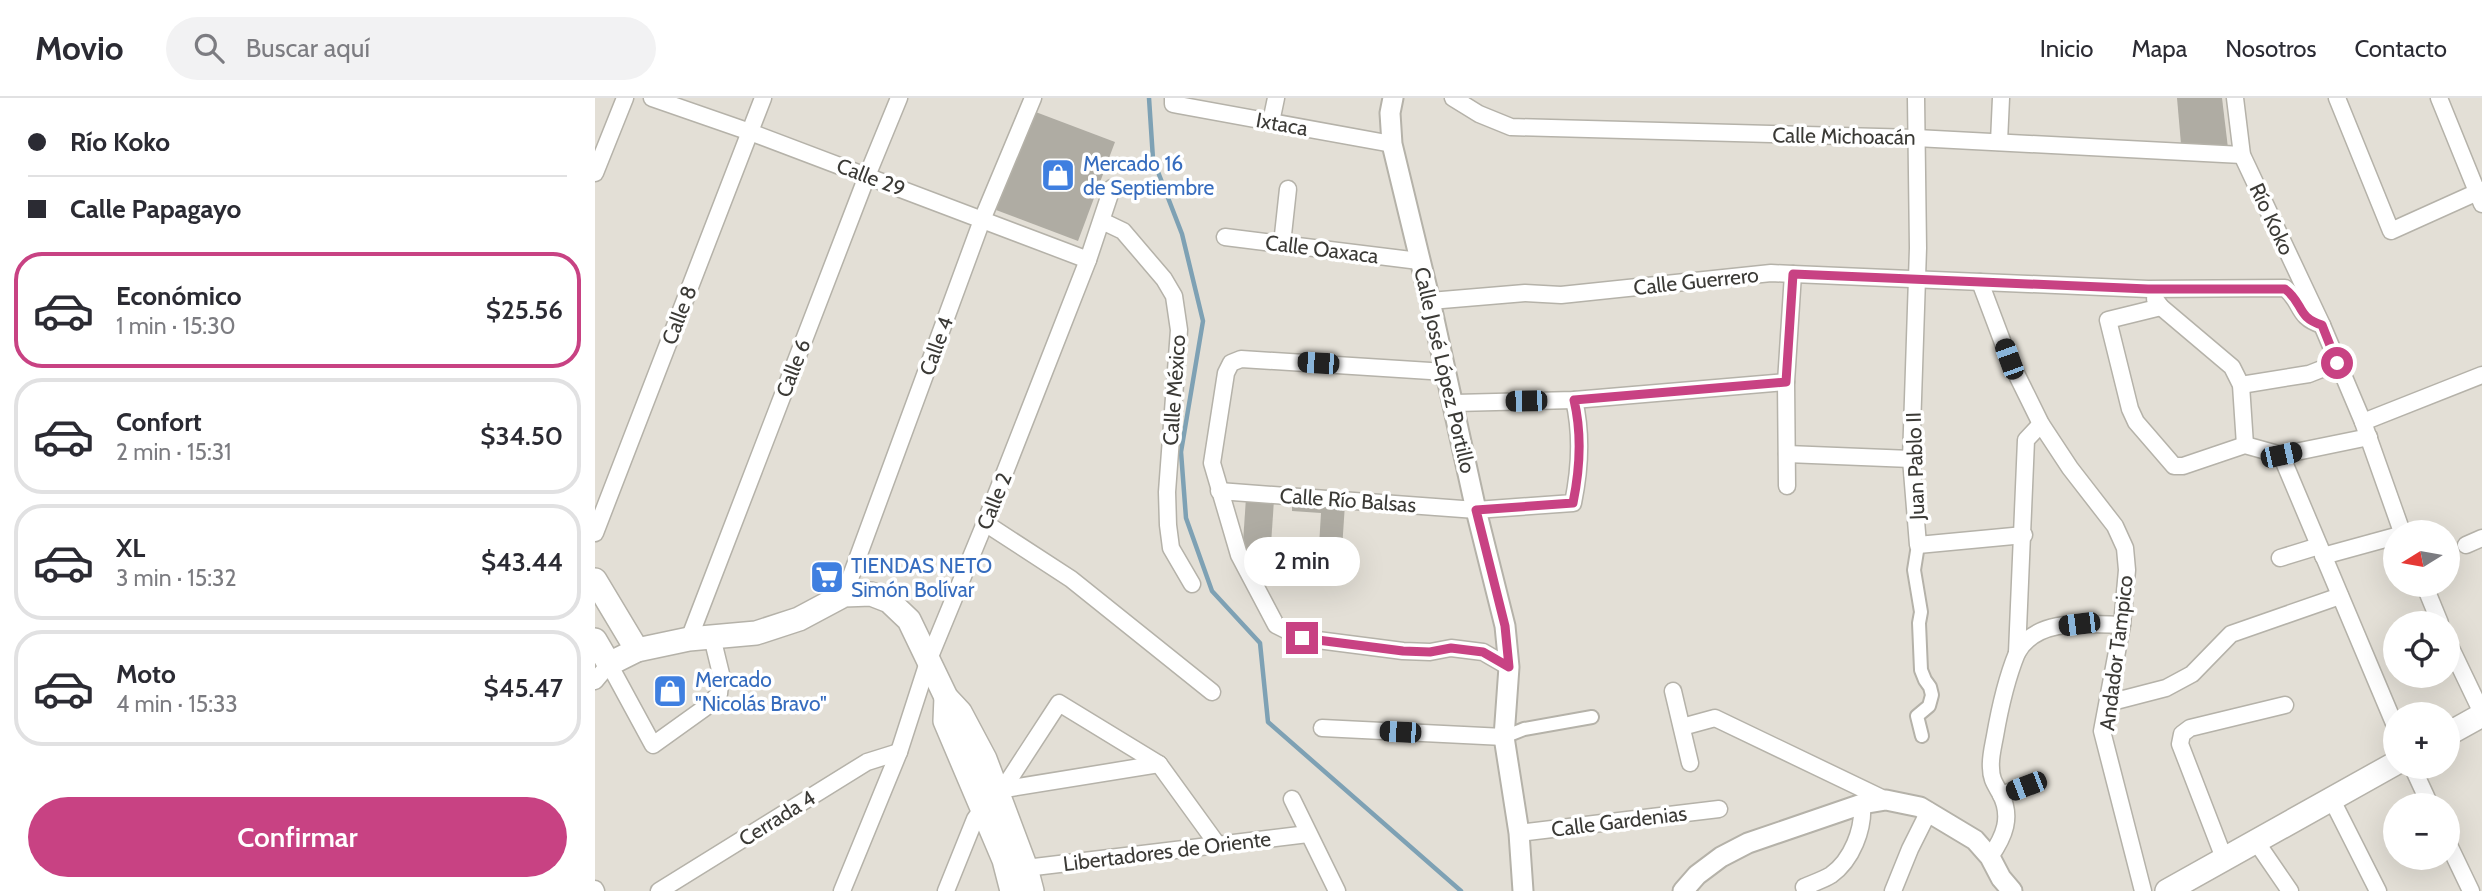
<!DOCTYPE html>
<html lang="es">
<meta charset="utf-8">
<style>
:root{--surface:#fff;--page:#f2f2f3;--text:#2b2b33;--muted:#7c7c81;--line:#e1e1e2;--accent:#c84283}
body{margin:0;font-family:Cabin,sans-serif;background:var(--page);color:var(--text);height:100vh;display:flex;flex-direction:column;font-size:26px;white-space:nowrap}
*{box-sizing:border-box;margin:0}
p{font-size:23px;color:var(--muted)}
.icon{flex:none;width:38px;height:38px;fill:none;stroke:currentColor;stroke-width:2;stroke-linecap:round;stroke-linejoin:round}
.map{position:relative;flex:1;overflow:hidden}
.panel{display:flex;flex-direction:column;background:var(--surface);width:595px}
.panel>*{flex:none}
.banner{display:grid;align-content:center;height:154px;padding:0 28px;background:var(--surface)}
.needle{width:46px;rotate:259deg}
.controls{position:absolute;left:1788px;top:422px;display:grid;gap:14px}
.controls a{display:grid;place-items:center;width:77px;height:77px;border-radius:50%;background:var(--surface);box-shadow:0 7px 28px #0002;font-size:35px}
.end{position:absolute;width:32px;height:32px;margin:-16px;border:9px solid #c84283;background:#fff;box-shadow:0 0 0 4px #fff}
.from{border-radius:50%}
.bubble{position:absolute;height:49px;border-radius:24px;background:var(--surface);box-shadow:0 7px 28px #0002;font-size:23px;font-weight:600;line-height:49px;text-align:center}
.car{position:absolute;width:21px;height:42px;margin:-21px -10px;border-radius:9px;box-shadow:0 0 5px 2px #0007;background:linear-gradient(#222 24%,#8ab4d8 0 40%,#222 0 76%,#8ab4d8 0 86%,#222 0)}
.banner b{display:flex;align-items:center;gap:24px;height:66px;font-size:26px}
.banner b+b{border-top:2px solid var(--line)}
.banner i{width:18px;height:18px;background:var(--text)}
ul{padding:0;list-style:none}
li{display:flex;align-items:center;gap:21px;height:116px;margin:0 14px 10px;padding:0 14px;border:4px solid var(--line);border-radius:28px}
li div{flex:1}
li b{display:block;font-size:26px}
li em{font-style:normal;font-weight:600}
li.active{border-color:var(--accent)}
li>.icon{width:63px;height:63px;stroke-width:1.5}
.primary-button{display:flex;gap:14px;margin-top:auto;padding:14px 28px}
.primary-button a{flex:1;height:80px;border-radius:42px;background:var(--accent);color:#fff;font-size:28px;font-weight:600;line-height:80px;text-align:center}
header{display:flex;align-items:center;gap:42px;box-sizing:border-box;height:98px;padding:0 35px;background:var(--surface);border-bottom:2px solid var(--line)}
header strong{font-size:33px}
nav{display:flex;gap:38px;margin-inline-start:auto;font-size:24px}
.search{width:490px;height:63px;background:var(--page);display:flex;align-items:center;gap:18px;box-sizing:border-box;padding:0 24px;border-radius:38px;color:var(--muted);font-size:26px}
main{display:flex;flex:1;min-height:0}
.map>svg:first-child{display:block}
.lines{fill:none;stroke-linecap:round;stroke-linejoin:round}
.stream{stroke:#7ea1b4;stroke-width:4.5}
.building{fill:#afaca3}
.pedestrian-casing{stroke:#b5b2a9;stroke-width:16}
.minor-casing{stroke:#b5b2a9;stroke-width:19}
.tertiary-casing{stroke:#b5b2a9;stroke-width:23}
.secondary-casing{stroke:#b5b2a9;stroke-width:26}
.pedestrian{stroke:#fff;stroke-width:12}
.minor{stroke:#fff;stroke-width:16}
.tertiary{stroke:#fff;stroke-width:19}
.secondary{stroke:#fff;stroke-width:23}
.route{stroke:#c84283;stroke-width:9}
.labels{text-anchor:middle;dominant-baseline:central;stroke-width:7;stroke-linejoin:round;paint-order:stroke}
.street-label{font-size:21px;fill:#3b3a36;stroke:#fff}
.shop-label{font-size:21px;fill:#366cbe;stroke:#fff;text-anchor:start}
</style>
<header>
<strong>Movio</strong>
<div class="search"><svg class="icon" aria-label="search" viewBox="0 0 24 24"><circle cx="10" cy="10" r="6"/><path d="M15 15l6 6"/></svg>Buscar aquí</div>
<nav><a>Inicio</a><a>Mapa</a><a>Nosotros</a><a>Contacto</a></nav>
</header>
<main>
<section class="panel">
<div class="banner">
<b><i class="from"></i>Río Koko</b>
<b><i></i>Calle Papagayo</b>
</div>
<ul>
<li class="active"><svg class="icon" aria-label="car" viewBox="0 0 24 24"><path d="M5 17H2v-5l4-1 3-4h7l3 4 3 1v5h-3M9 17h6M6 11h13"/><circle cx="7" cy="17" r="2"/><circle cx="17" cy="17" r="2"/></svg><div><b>Económico</b><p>1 min · 15:30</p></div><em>$25.56</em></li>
<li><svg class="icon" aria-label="car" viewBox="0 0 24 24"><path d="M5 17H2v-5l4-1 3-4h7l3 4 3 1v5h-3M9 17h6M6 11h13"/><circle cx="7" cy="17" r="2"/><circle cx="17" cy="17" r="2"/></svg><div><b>Confort</b><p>2 min · 15:31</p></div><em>$34.50</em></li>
<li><svg class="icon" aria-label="car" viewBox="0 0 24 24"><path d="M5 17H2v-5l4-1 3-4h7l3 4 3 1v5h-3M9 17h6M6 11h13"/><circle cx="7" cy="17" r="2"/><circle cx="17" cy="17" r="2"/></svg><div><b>XL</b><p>3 min · 15:32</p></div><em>$43.44</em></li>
<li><svg class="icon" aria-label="car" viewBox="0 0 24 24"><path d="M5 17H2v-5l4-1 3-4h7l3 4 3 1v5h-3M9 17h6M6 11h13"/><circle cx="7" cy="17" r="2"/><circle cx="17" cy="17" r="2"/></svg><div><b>Moto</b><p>4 min · 15:33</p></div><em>$45.47</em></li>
</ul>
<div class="primary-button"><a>Confirmar</a></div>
</section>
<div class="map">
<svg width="1887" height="793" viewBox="0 0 1887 793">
<rect width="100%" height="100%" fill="#e3dfd6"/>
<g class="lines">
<polyline class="stream" points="554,0 558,61 587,136 608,223 586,354 591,420 617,493 665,545 673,624 866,793"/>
</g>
<g class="building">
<polygon points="1582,0 1627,0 1633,50 1586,46"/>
<polygon points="438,13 520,44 483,143 401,112"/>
<polygon points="651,400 679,402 675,461 647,459"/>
<polygon points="697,403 750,406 746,466 723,464 726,415 697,413"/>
</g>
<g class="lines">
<g class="pedestrian-casing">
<g id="pedestrian">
<polyline points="1323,447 1319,472 1326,514 1324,525 1326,572 1330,582 1335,589 1337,597 1334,608 1322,618 1327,638"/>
<polyline points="909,639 929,631 997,619"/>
</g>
</g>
<g class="minor-casing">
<g id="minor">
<polyline points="57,0 155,34 493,162"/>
<polyline points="578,0 578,6 583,7 797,46"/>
<polyline points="858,0 884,16 916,29 1321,40 1647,57"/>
<polyline points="1321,0 1323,150 1316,361 1323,447 1429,437"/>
<polyline points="1640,0 1647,57 1727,227 1768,324 1807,434"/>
<polyline points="1742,0 1796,133 1887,92"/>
<polyline points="1844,0 1887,106"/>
<polyline points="676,24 681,0"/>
<polyline points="1404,44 1406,0"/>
<polyline points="0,75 30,0"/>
<polyline points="507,123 528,133 569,181 579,198 584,232 572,394 573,427 576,450 597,486"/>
<polyline points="630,139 824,163"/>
<polyline points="687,146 693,91"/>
<polyline points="1385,184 1414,261 1446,326 1475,370 1520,428 1530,450 1532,472 1527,527 1507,633 1548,793"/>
<polyline points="1560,201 1566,209 1637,269 1646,287 1650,347"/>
<path d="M835,203l95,-8 36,2 210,-22 22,1 355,15 137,-1c18,15 11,29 37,37"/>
<polyline points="1566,209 1513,222 1535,311 1541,324 1579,368 1588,368 1650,347 1686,357 1774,339"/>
<polyline points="851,274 646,261 636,265 631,275 617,365 644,457 681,527 707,540 808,553 835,554 856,550 888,554 914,569"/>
<polyline points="1646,287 1714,276 1742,265"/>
<polyline points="860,305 979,302 1191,284"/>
<polyline points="1768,324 1887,277"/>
<polyline points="1192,356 1316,361"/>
<polyline points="1686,357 1801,630"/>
<polyline points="1192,388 1191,284 1198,176"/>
<path d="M624,393l257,19 97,-7c7,-34 9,-69 1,-103"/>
<polyline points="390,425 476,481 617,594"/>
<polyline points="0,435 168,0"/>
<polyline points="1871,447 1887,440"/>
<polyline points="1728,458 1801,438"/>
<polyline points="1685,460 1724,448"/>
<polyline points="1829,486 1845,525"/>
<polyline points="249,497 387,122 438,0"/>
<polyline points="94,541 272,78 304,0"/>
<polyline points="1853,544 1887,615"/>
<path d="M1422,555c19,-36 71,-29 105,-28"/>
<polyline points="0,583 14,566 58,647 111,609 124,596 126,576 117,539"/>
<polyline points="1078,593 1095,665"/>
<polyline points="1513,605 1571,590 1597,576 1636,536 1745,498"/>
<polyline points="1087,629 1120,620 1291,702"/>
<polyline points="727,630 909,639"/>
<polyline points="1817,668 1835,707"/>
<polyline points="408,691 464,605 564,666 622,746"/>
<polyline points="404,692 564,666"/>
<polyline points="1406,697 1431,688"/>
<polyline points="1736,700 1783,793"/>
<polyline points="697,701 742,793"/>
<polyline points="924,735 1124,711"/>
<polyline points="1660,742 1695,793"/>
<polyline points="1853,745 1876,793"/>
<path d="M1395,759c14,-20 23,-40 10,-64 -5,-9 -9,-14 -9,-25 -1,-10 2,-21 4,-32 5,-29 11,-56 22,-83l9,-213 15,-16"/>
<polyline points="1629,760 1585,646 1587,636 1595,630 1690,607"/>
<polyline points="431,770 713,736"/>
<path d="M1209,789c9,-4 19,-7 27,-12 21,-15 33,-46 31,-71"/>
<polyline points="0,791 1,793"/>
<polyline points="64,793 272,664 304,654"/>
<polyline points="247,793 304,654 334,561 390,425 493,162 517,90"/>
<polyline points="351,793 380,721 387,711"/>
<polyline points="1298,793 1315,751 1334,713"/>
</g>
</g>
<g class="tertiary-casing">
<g id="tertiary">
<polyline points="798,0 795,15 797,46 835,203 881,412 910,528 914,569 909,639 924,735 928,793"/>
<polyline points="1088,793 1102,777 1126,759 1153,745 1267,706 1291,702 1325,709 1380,742 1395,759 1406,780 1417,793"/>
</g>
</g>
<g class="secondary-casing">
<g id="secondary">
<polyline points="0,482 42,552"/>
<polyline points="0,542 14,566 42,552 94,541 161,535 204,521 249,497 276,496 294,503 314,522 351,599 365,614 390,661 431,770 437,793"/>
<polyline points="351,599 350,623 409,762 417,793"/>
<polyline points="1853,636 1887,617"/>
<polyline points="1572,793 1801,665"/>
</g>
</g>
<use href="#pedestrian" class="pedestrian"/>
<use href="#minor" class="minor"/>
<use href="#tertiary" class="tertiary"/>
<use href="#secondary" class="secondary"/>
</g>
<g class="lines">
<path class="route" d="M707,540l101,13 27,1 21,-4 32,4 26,15 -4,-41 -29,-116 97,-7c7,-34 9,-69 1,-103l212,-18 7,-108 355,15h137c19,14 11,28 37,36l15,38"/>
</g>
<defs>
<g id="shop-square" transform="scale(1.75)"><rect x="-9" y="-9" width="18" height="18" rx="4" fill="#3f7fe0" stroke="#fff"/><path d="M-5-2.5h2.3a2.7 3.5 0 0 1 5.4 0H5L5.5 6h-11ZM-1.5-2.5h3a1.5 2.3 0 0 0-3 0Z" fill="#fff"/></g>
<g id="supermarket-square" transform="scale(1.75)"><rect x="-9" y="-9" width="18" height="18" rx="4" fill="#3f7fe0" stroke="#fff"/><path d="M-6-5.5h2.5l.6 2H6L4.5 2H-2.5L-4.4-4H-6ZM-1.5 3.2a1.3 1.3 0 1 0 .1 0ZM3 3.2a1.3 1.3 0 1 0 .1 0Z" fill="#fff"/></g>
</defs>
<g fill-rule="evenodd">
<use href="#shop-square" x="463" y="77"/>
<use href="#supermarket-square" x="232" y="479"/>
<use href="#shop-square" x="75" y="593"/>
</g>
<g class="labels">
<g class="street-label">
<text transform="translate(687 26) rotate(10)">Ixtaca</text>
<text transform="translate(1249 38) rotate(1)">Calle Michoacán</text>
<text transform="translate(276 79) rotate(21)">Calle 29</text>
<text transform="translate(1677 121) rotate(65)">Río Koko</text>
<text transform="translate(727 151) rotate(7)">Calle Oaxaca</text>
<text transform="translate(1101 183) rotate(-6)">Calle Guerrero</text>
<text transform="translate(84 217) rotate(-69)">Calle 8</text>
<text transform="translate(341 248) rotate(-70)">Calle 4</text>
<text transform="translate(198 270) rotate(-69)">Calle 6</text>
<text transform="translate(850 272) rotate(77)">Calle José López Portillo</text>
<text transform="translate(579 292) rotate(-86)">Calle México</text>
<text transform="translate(1320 368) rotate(-92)">Juan Pablo II</text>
<text transform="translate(753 402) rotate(4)">Calle Río Balsas</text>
<text transform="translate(399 403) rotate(-68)">Calle 2</text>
<text transform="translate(1521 555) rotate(-83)">Andador Tampico</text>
<text transform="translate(182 720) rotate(-32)">Cerrada 4</text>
<text transform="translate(1024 723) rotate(-7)">Calle Gardenias</text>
<text transform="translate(572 753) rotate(-7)">Libertadores de Oriente</text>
</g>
<g class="shop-label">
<text x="488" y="65">Mercado 16<tspan x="488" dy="24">de Septiembre</tspan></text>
<text x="256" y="467">TIENDAS NETO<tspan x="256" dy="24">Simón Bolívar</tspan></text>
<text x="100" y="581">Mercado<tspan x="100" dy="24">"Nicolás Bravo"</tspan></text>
</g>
</g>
</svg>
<div class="controls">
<a><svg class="needle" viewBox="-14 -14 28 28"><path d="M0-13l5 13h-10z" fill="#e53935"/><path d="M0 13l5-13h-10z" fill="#7c7c81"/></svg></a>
<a><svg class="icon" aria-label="locate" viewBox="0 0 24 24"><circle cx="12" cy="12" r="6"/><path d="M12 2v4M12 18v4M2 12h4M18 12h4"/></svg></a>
<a>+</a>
<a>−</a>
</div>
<i class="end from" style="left:1742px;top:265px"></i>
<i class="end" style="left:707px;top:540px"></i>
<div class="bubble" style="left:649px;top:439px;width:116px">2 min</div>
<i class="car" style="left:1414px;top:261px;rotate:340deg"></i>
<i class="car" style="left:723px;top:265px;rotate:274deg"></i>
<i class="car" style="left:931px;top:303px;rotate:269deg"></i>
<i class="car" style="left:1686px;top:357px;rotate:78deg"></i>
<i class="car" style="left:1484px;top:526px;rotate:263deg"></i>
<i class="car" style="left:805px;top:634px;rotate:273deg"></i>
<i class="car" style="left:1431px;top:688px;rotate:249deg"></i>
</div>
</main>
